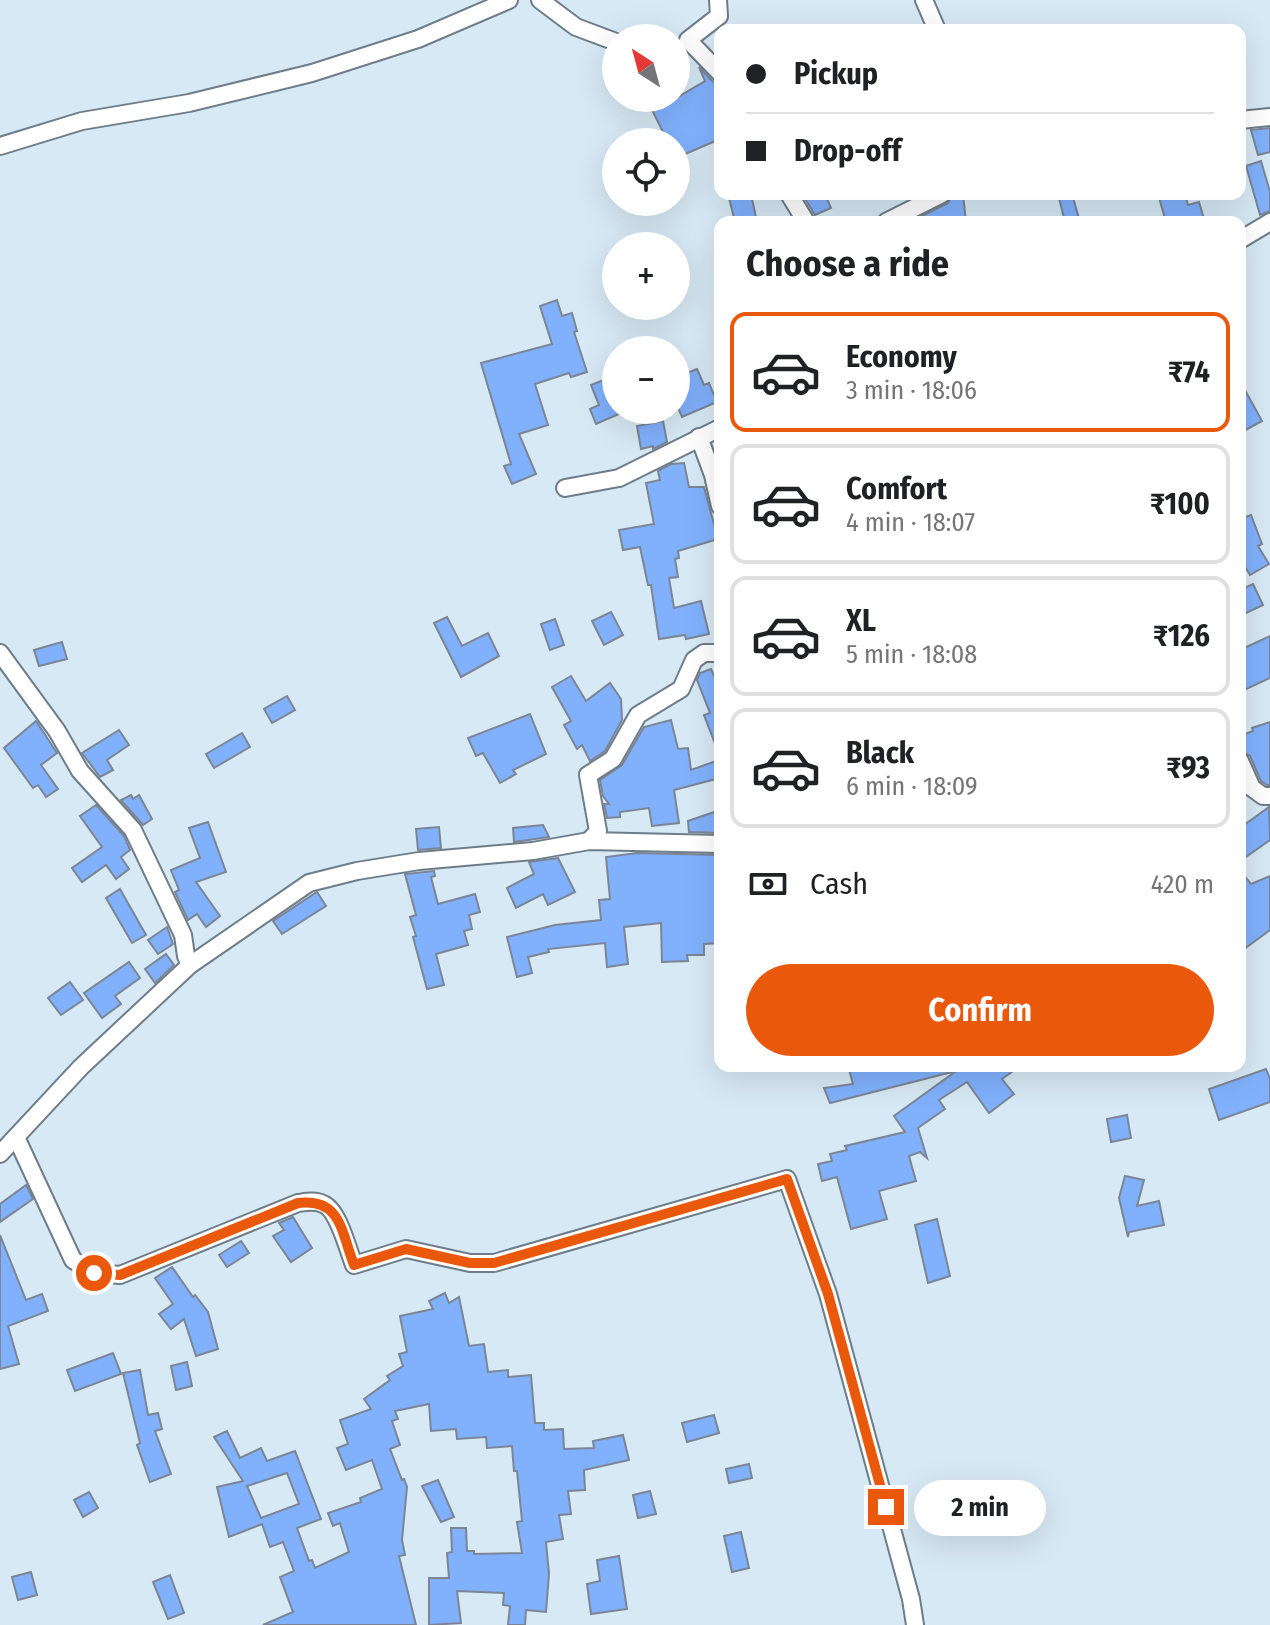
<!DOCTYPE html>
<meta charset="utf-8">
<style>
:root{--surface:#fff;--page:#f6f6f6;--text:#202124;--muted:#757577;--line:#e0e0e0;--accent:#ea580c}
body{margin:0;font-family:"Fira Sans Condensed",sans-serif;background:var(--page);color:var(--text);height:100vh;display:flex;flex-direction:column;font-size:30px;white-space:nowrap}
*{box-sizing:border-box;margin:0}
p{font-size:26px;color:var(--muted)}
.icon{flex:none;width:44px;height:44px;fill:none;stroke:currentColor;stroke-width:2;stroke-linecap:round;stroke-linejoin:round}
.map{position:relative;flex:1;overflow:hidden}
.drawer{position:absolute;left:714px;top:216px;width:532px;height:856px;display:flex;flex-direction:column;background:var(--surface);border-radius:16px;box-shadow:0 8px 32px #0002}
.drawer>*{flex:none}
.guide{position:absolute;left:714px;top:24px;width:532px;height:176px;border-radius:16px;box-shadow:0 8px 32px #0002;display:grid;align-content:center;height:176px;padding:0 32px;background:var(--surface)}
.needle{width:52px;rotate:324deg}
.tools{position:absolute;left:602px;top:24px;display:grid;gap:16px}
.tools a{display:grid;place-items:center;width:88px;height:88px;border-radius:50%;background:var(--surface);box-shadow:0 8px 32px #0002;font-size:40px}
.end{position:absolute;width:36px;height:36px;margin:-18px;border:10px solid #ea580c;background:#fff;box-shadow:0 0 0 4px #fff}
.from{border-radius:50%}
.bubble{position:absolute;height:56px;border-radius:28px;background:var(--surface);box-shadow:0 8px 32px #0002;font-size:26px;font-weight:700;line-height:56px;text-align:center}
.guide b{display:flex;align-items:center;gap:28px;height:76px;font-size:30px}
.guide b+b{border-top:2px solid var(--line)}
.guide i{width:20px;height:20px;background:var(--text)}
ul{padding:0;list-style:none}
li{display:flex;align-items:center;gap:24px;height:120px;margin:0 16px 12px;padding:0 16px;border:4px solid var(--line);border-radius:16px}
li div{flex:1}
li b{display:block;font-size:30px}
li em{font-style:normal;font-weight:700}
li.on{border-color:var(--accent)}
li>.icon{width:72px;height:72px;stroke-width:1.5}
h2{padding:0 32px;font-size:36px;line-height:96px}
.pay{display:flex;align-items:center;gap:20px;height:88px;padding:0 32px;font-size:30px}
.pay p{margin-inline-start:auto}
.action{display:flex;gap:16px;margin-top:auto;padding:16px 32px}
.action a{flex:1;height:92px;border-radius:48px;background:var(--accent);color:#fff;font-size:32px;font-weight:700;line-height:92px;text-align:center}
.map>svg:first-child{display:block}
.building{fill:#81b1fd;stroke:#7b8595;stroke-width:2;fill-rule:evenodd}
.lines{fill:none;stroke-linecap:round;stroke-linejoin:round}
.street-casing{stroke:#6d7d89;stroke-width:20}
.street{stroke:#fff;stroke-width:16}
.route{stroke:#ea580c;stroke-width:10}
</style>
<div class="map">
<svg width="1270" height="1625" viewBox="0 0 1270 1625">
<rect width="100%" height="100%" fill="#d7e9f5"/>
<g class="building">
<polygon points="699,67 712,81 720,84 720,139 676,158 676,142 668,142 650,106 665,98 676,98 705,81"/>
<polygon points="1270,128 1270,152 1258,155 1251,130"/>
<polygon points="1261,161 1270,192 1270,211 1260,215 1246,166"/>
<polygon points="728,194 751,194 757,222 735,222"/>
<polygon points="810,194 825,194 831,208 815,215 804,197"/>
<polygon points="953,194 963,194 966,222 925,222 922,216 948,203"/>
<polygon points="1058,194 1072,194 1080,222 1065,222"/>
<polygon points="1158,194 1185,194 1188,205 1199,202 1205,222 1166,222"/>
<polygon points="557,300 562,316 572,313 577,331 574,332 587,372 571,377 569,373 535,384 548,425 519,434 536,474 512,484 504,466 511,464 481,363 552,344 540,306"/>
<polygon points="697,369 704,385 709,383 717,402 682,417 676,403 676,377"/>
<polygon points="616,375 616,393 611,395 619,414 596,424 590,409 599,405 591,385"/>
<polygon points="1240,381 1262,421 1240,433"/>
<polygon points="663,421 667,442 653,449 653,446 641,449 637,426"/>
<polygon points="684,463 689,487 704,487 718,539 678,551 679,558 675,559 678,577 669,578 674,608 701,601 709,634 686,639 685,635 659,639 651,585 648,585 640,547 623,550 619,530 654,524 646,483 660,480 658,471 671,464"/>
<polygon points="1251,515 1262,544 1258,546 1269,564 1250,575 1241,560 1244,559 1240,549 1240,519"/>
<polygon points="1253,584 1263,605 1240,616 1240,590"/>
<polygon points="611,612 623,635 604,645 592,621"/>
<polygon points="447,617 462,646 488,633 499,656 461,677 434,623"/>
<polygon points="555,619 564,645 550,650 541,624"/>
<polygon points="1270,636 1270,678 1240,692 1240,650"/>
<polygon points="62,642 67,659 39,666 34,650"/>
<polygon points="711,669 720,689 719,754 704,715 710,713 697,680 700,673"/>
<polygon points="571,676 586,701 610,683 621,699 622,720 605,751 590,761 582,745 577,749 564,725 571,721 552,687"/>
<polygon points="287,696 295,710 272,723 264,709"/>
<polygon points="530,714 546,754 513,770 516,774 500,783 483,753 476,756 468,738"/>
<polygon points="671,720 678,749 688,748 691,770 716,761 720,778 674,790 679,823 652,826 649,808 620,812 620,817 607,818 604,804 609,804 603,796 600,780 622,765 644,727"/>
<polygon points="36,721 57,753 41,765 58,789 46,797 38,785 33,788 4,748"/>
<polygon points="1270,722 1270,785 1267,785 1261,781 1250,756 1240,750 1240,736 1253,731 1252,728"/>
<polygon points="119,730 129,745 107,760 113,770 100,777 82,753"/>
<polygon points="242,733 250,747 214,768 206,754"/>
<polygon points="131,795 133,799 139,795 152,819 143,825 121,800"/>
<polygon points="96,805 124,836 130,850 121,857 129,869 116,879 106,865 82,882 72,868 102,847 80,816"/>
<polygon points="1269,807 1270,840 1240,861 1240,828"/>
<polygon points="720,810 720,833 689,832 688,821"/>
<polygon points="208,822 226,872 196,882 220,916 206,927 197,914 188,920 175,892 179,890 171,870 200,858 189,828"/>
<polygon points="543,825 549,837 514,842 513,828"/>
<polygon points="439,827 441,848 418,850 416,829"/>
<polygon points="637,853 720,855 720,943 704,944 704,955 687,955 688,961 662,962 661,923 624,927 628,964 607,967 605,943 548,949 549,952 528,957 532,973 517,977 507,937 555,925 601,920 599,900 610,899 606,857"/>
<polygon points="558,858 575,892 548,905 543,894 516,908 507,888 534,874 529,862"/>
<polygon points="1240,870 1251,884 1270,876 1270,930 1240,952"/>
<polygon points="434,871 435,876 431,877 438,904 475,894 480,912 469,915 472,929 464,931 468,945 436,954 444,985 427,989 413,937 416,936 410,917 416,915 405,874"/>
<polygon points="120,889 146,935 132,943 106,898"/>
<polygon points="317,892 326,906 282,934 273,921"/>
<polygon points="167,927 173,944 158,954 148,940"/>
<polygon points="166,954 174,965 155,983 145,969"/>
<polygon points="129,962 140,978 115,996 121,1004 102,1018 84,993"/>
<polygon points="70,982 83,1000 61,1015 48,998"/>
<polygon points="848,1066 956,1066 957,1071 963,1066 1020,1066 1002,1079 1014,1094 989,1113 967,1082 939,1100 945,1109 918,1128 927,1158 920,1152 909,1156 916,1181 879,1191 887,1219 851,1229 837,1177 822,1181 818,1164 832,1161 830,1154 847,1150 845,1146 905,1132 894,1116 956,1071 830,1103 824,1088 853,1084"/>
<polygon points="1266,1069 1270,1079 1270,1102 1219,1120 1209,1089"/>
<polygon points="1127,1115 1131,1138 1111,1142 1107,1119"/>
<polygon points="1125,1176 1144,1180 1137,1206 1159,1201 1164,1225 1129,1232 1128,1237 1119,1198"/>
<polygon points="26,1185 33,1199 0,1222 0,1204"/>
<polygon points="293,1217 312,1248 291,1262 273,1236 284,1230 279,1223"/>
<polygon points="937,1219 950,1276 928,1283 915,1225"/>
<polygon points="0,1235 26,1300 42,1294 48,1311 8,1326 19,1364 0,1369"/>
<polygon points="241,1241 249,1253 227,1267 219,1255"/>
<polygon points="172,1267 193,1297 195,1295 208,1312 218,1349 196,1356 184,1319 171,1329 159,1314 173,1304 155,1278"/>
<path d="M445,1293l4,10 10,-6 10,49 15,-2 4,28 20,-2v7l23,-2 4,48h9v7l19,-1 1,20 30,-1 -1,-7 30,-6 6,25 -45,10 1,20 -17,1 3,23 -12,1 4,24 -17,3 3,32 -3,38 -20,-2 -1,15h-17l2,-19 -7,-1 1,-12 -47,-2 4,32 -32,2v-47h20l-2,-25 5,-1 -1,-24h15l1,23h7v3l48,-1 -5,-31 5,-1 -5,-50h-3l-2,-25 -25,2 -1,-11 -29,2 -1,-10 -25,2 -2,-27 -34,7 3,8 -6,2 8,24 -10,4 12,31 2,-1 3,8 -5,53 3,15 -6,1 17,69h-153l30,-13 -13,-35 14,-6 -11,-29 -13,5 -8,-23 -33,13 -12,-50 26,-6 -29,-44 13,-6 13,27 21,-10 6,13 28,-10 26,68 -24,9 12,33 3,-1 3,8 34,-16 -9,-29 -7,3 -5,-13 33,-11 -1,-4 22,-9 -10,-29 -26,10 -9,-22 11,-4 -8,-24 31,-11 -7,-10 26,-19 -3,-4 16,-10 -4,-12 8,-2 -7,-36 33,-7 -4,-8zM287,1473l12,31 -38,14 -14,-32z"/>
<polygon points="113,1353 121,1374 75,1391 67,1370"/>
<polygon points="187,1362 192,1386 176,1390 171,1366"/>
<polygon points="140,1370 148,1415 158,1413 162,1429 155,1431 171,1474 150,1482 137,1445 140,1443 123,1373"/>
<polygon points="714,1415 719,1433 687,1442 682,1423"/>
<polygon points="749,1464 752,1478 729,1483 726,1469"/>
<polygon points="438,1480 454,1517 441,1522 422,1486"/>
<polygon points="650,1491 656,1514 638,1518 633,1495"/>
<polygon points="89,1492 98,1508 83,1517 74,1500"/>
<polygon points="741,1532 749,1568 732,1572 724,1536"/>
<polygon points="619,1556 627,1609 591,1614 587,1584 600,1581 597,1560"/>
<polygon points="31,1572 37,1595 18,1600 12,1577"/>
<polygon points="170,1575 184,1613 168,1619 153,1582"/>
</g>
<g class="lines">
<g class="street-casing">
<g id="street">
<polyline points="540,0 576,27 616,42"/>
<polyline points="718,0 719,16 688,40 720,73"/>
<polyline points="924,0 937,30"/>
<polyline points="1240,120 1270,117"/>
<polyline points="0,146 82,121 189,103 312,73 418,39 509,0"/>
<polyline points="789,194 806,222"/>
<polyline points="886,222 942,194"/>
<polyline points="1240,240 1270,222"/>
<polyline points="699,437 713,475 720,506"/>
<polyline points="565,488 619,478 720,428"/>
<polyline points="0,653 57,731 80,771 133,830 183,935 186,956 190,965"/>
<polyline points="1240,761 1252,788 1263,796 1270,796"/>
<polyline points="589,841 598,831 588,775 613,759 638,715 681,689 694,660 704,653 720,653"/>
<path d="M16,1137l57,123 21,13 26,2 178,-72c8,-1 17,-3 25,1 15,5 25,46 31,61l52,-16 64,14h24l293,-84 41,115 83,305 4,26"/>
<polyline points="0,1154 81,1067 190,965 309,883 357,871 419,861 533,851 589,841 720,844"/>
</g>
</g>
<use href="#street" class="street"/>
</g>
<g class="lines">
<path class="route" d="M94,1273l26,2 178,-72c43,-5 43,28 56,62l52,-16 64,14h24l293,-84 41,115 58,213"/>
</g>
</svg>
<div class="tools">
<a><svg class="needle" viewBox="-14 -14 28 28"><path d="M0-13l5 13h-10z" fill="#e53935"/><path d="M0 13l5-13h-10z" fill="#757577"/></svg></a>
<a><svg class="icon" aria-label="locate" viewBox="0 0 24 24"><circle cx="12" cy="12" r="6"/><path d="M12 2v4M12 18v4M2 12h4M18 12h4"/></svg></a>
<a>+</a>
<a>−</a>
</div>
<i class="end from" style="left:94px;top:1273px"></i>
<i class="end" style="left:886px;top:1507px"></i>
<div class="bubble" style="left:914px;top:1480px;width:132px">2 min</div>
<div class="guide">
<b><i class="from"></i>Pickup</b>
<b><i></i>Drop-off</b>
</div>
<section class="drawer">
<h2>Choose a ride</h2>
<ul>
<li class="on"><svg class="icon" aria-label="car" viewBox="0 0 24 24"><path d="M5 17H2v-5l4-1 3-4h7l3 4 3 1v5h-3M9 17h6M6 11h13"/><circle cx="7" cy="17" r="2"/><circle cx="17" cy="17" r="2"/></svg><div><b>Economy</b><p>3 min · 18:06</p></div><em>₹74</em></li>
<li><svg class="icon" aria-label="car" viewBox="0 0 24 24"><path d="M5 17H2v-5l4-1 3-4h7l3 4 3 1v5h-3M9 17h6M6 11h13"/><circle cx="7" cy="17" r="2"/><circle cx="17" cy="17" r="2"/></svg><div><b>Comfort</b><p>4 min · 18:07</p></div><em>₹100</em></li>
<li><svg class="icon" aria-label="car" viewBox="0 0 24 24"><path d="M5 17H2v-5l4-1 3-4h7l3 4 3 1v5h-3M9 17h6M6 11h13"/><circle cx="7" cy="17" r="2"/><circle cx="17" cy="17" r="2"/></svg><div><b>XL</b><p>5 min · 18:08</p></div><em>₹126</em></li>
<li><svg class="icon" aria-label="car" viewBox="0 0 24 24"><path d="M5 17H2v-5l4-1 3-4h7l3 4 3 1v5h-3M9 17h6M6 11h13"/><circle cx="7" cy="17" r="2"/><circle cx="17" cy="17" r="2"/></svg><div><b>Black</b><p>6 min · 18:09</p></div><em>₹93</em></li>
</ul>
<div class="pay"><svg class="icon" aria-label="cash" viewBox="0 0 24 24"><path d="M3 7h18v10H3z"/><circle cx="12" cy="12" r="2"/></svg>Cash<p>420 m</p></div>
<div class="action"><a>Confirm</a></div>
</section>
</div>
